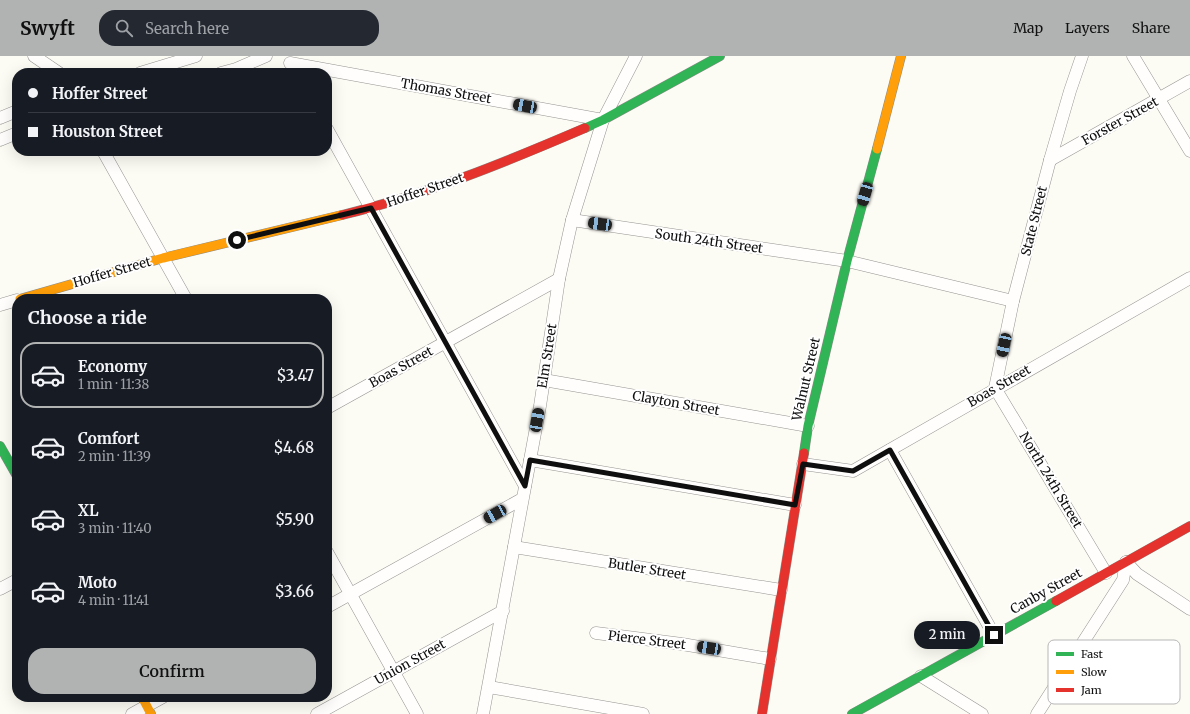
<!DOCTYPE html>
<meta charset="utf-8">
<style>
:root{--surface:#171b24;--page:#242831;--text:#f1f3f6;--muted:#9ea1a6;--line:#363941;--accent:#b1b2b2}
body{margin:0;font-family:Merriweather,serif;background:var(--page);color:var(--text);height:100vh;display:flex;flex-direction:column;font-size:15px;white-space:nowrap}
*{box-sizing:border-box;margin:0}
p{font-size:13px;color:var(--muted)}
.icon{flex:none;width:22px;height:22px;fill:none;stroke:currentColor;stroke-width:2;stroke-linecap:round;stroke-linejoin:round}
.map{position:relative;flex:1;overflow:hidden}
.side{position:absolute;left:12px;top:238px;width:320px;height:408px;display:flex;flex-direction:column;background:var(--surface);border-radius:16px;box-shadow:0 4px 16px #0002}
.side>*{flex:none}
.top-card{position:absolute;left:12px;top:12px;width:320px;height:88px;border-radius:16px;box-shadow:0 4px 16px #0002;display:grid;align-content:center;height:88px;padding:0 16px;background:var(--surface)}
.end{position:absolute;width:18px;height:18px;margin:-9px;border:5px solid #0f0f0f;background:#fff;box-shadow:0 0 0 2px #fff}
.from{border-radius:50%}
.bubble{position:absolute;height:28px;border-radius:14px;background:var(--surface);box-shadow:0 4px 16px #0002;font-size:13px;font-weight:600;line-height:28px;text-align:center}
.car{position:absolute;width:12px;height:24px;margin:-12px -6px;border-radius:5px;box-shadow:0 0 3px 1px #0007;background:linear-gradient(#222 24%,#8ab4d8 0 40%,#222 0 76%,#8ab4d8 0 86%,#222 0)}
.top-card b{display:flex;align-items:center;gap:14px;height:38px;font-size:15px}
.top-card b+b{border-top:1px solid var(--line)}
.top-card i{width:10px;height:10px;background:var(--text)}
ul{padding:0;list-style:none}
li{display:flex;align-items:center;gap:12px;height:66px;margin:0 8px 6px;padding:0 8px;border:2px solid transparent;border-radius:16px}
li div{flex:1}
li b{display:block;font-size:15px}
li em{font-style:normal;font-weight:600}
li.active{border-color:var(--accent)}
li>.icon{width:36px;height:36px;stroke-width:1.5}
h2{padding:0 16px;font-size:18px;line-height:48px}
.cta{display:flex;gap:8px;margin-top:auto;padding:8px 16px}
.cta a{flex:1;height:46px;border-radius:16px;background:var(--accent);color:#111;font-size:16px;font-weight:600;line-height:46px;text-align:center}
header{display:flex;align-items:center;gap:24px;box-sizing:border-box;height:56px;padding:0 20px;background:var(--accent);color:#111}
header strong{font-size:19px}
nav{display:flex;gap:22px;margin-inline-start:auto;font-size:14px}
.search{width:280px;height:36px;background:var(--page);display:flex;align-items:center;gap:10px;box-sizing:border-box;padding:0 14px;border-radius:16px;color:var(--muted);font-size:15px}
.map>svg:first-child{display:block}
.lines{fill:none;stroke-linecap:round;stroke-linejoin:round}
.street-casing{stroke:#969592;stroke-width:13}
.fast-casing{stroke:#8c8c89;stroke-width:10}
.slow-casing{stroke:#8c8c89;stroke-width:10}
.jam-casing{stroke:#8c8c89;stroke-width:10}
.street{stroke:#fffefd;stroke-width:12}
.fast{stroke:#30b455;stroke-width:9}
.slow{stroke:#ff9f0a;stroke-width:9}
.jam{stroke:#e5322d;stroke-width:9}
.route{stroke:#0f0f0f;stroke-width:5}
.labels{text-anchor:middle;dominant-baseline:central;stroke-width:4;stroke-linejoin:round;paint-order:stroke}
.street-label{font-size:13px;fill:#0f0f0f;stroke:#fff}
.key{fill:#fff;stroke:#b7b7b7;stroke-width:1}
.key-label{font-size:11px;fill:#0f0f0f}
</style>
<header>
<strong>Swyft</strong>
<div class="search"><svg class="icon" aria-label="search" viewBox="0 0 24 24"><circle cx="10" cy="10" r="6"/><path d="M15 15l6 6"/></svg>Search here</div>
<nav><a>Map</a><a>Layers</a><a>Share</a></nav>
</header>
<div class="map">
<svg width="1190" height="658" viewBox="0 0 1190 658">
<rect width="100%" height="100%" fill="#fcfbf4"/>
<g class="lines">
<g class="street-casing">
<g id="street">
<polyline points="34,0 59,17"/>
<polyline points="1082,0 1070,35 1050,104 1013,245 995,332 1106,517"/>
<polyline points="1133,0 1190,95"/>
<polyline points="290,7 603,64"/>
<polyline points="140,17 196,0"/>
<polyline points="221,17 236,13 266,0"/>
<polyline points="0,62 17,55"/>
<polyline points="327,73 525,430"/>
<polyline points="0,84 17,77"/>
<polyline points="103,95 186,243"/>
<polyline points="1050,104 1190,25"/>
<polyline points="572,164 847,205 1013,245"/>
<polyline points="0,249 17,244"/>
<polyline points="544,324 808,370"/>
<polyline points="327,352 559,223"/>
<polyline points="890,394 994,579"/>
<polyline points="530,404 795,449"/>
<polyline points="803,408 853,415 1190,222"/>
<polyline points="514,491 781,534"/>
<polyline points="327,496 417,658"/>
<polyline points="1126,506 1137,518 1190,553"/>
<polyline points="0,533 17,524"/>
<polyline points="327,551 522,443"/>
<polyline points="596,577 682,588 770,603"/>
<polyline points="921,620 982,658"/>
<polyline points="489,631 643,658"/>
<polyline points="132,658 163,641"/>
<polyline points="317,658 503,555"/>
<polyline points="483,658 540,350 559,223 572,164 603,64 636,0"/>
<polyline points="1037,658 1123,524 1126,506"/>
</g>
</g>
<g class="fast-casing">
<g id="fast">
<polyline points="585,72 603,64 720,0"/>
<polyline points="0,390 17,420"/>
<polyline points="804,397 808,370 847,205 877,93"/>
<polyline points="852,658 1056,545"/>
</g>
</g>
<g class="slow-casing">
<g id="slow">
<polyline points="877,93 901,0"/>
<polyline points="20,243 163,202 342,159"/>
<polyline points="142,641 151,658"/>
</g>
</g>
<g class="jam-casing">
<g id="jam">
<path d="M342,159c83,-20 164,-53 243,-87"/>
<polyline points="1056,545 1190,470"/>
<polyline points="762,658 804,397"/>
</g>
</g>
<use href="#street" class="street"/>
<use href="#fast" class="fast"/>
<use href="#slow" class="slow"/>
<use href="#jam" class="jam"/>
</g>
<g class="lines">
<polyline class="route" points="237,184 371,152 525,430 530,404 795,449 803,408 853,415 890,394 994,579"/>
</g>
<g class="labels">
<g class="street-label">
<text transform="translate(446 35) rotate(10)">Thomas Street</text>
<text transform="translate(1120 65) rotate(-29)">Forster Street</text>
<text transform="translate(425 134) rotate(-19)">Hoffer Street</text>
<text transform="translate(1034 165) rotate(-76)">State Street</text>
<text transform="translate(709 185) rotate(8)">South 24th Street</text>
<text transform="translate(112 216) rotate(-16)">Hoffer Street</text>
<text transform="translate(547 300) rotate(-81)">Elm Street</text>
<text transform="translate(401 311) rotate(-29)">Boas Street</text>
<text transform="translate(806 323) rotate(-77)">Walnut Street</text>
<text transform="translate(999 330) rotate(-30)">Boas Street</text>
<text transform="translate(676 347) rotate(10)">Clayton Street</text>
<text transform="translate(1051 424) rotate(59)">North 24th Street</text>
<text transform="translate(647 513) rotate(9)">Butler Street</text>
<text transform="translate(1046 535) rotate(-29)">Canby Street</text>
<text transform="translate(647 584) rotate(7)">Pierce Street</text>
<text transform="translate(410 606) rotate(-29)">Union Street</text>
</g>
</g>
<rect x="1048" y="584" width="132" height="64" rx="6" class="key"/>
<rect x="1056" y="596" width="18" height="4" fill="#30b455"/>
<rect x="1056" y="614" width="18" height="4" fill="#ff9f0a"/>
<rect x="1056" y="632" width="18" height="4" fill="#e5322d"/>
<g class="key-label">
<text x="1081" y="602">Fast</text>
<text x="1081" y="620">Slow</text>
<text x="1081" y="638">Jam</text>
</g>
</svg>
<i class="end from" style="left:237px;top:184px"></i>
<i class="end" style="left:994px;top:579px"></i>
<div class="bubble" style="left:914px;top:565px;width:66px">2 min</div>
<i class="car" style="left:525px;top:50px;rotate:281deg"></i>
<i class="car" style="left:865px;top:138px;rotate:196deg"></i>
<i class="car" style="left:600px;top:168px;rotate:278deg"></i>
<i class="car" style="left:1004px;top:289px;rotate:192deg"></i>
<i class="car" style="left:537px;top:364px;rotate:10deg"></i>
<i class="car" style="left:495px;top:458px;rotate:241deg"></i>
<i class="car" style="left:709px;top:592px;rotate:279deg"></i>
<div class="top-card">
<b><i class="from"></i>Hoffer Street</b>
<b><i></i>Houston Street</b>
</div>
<section class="side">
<h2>Choose a ride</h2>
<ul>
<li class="active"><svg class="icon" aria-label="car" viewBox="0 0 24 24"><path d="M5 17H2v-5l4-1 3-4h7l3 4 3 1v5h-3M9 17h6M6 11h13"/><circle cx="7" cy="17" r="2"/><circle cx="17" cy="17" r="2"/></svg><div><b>Economy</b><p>1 min · 11:38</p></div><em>$3.47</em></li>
<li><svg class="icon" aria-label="car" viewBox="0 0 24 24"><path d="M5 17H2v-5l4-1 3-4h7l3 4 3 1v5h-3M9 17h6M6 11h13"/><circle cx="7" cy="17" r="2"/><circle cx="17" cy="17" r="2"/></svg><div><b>Comfort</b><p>2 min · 11:39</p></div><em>$4.68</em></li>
<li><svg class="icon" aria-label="car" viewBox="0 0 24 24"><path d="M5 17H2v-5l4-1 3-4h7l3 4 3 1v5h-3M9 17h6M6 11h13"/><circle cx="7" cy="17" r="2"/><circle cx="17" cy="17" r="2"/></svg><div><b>XL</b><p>3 min · 11:40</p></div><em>$5.90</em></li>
<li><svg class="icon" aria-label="car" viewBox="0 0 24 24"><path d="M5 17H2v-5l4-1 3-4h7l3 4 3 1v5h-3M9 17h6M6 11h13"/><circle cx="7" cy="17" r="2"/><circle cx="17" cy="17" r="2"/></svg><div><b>Moto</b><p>4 min · 11:41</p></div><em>$3.66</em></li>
</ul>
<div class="cta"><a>Confirm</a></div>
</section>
</div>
